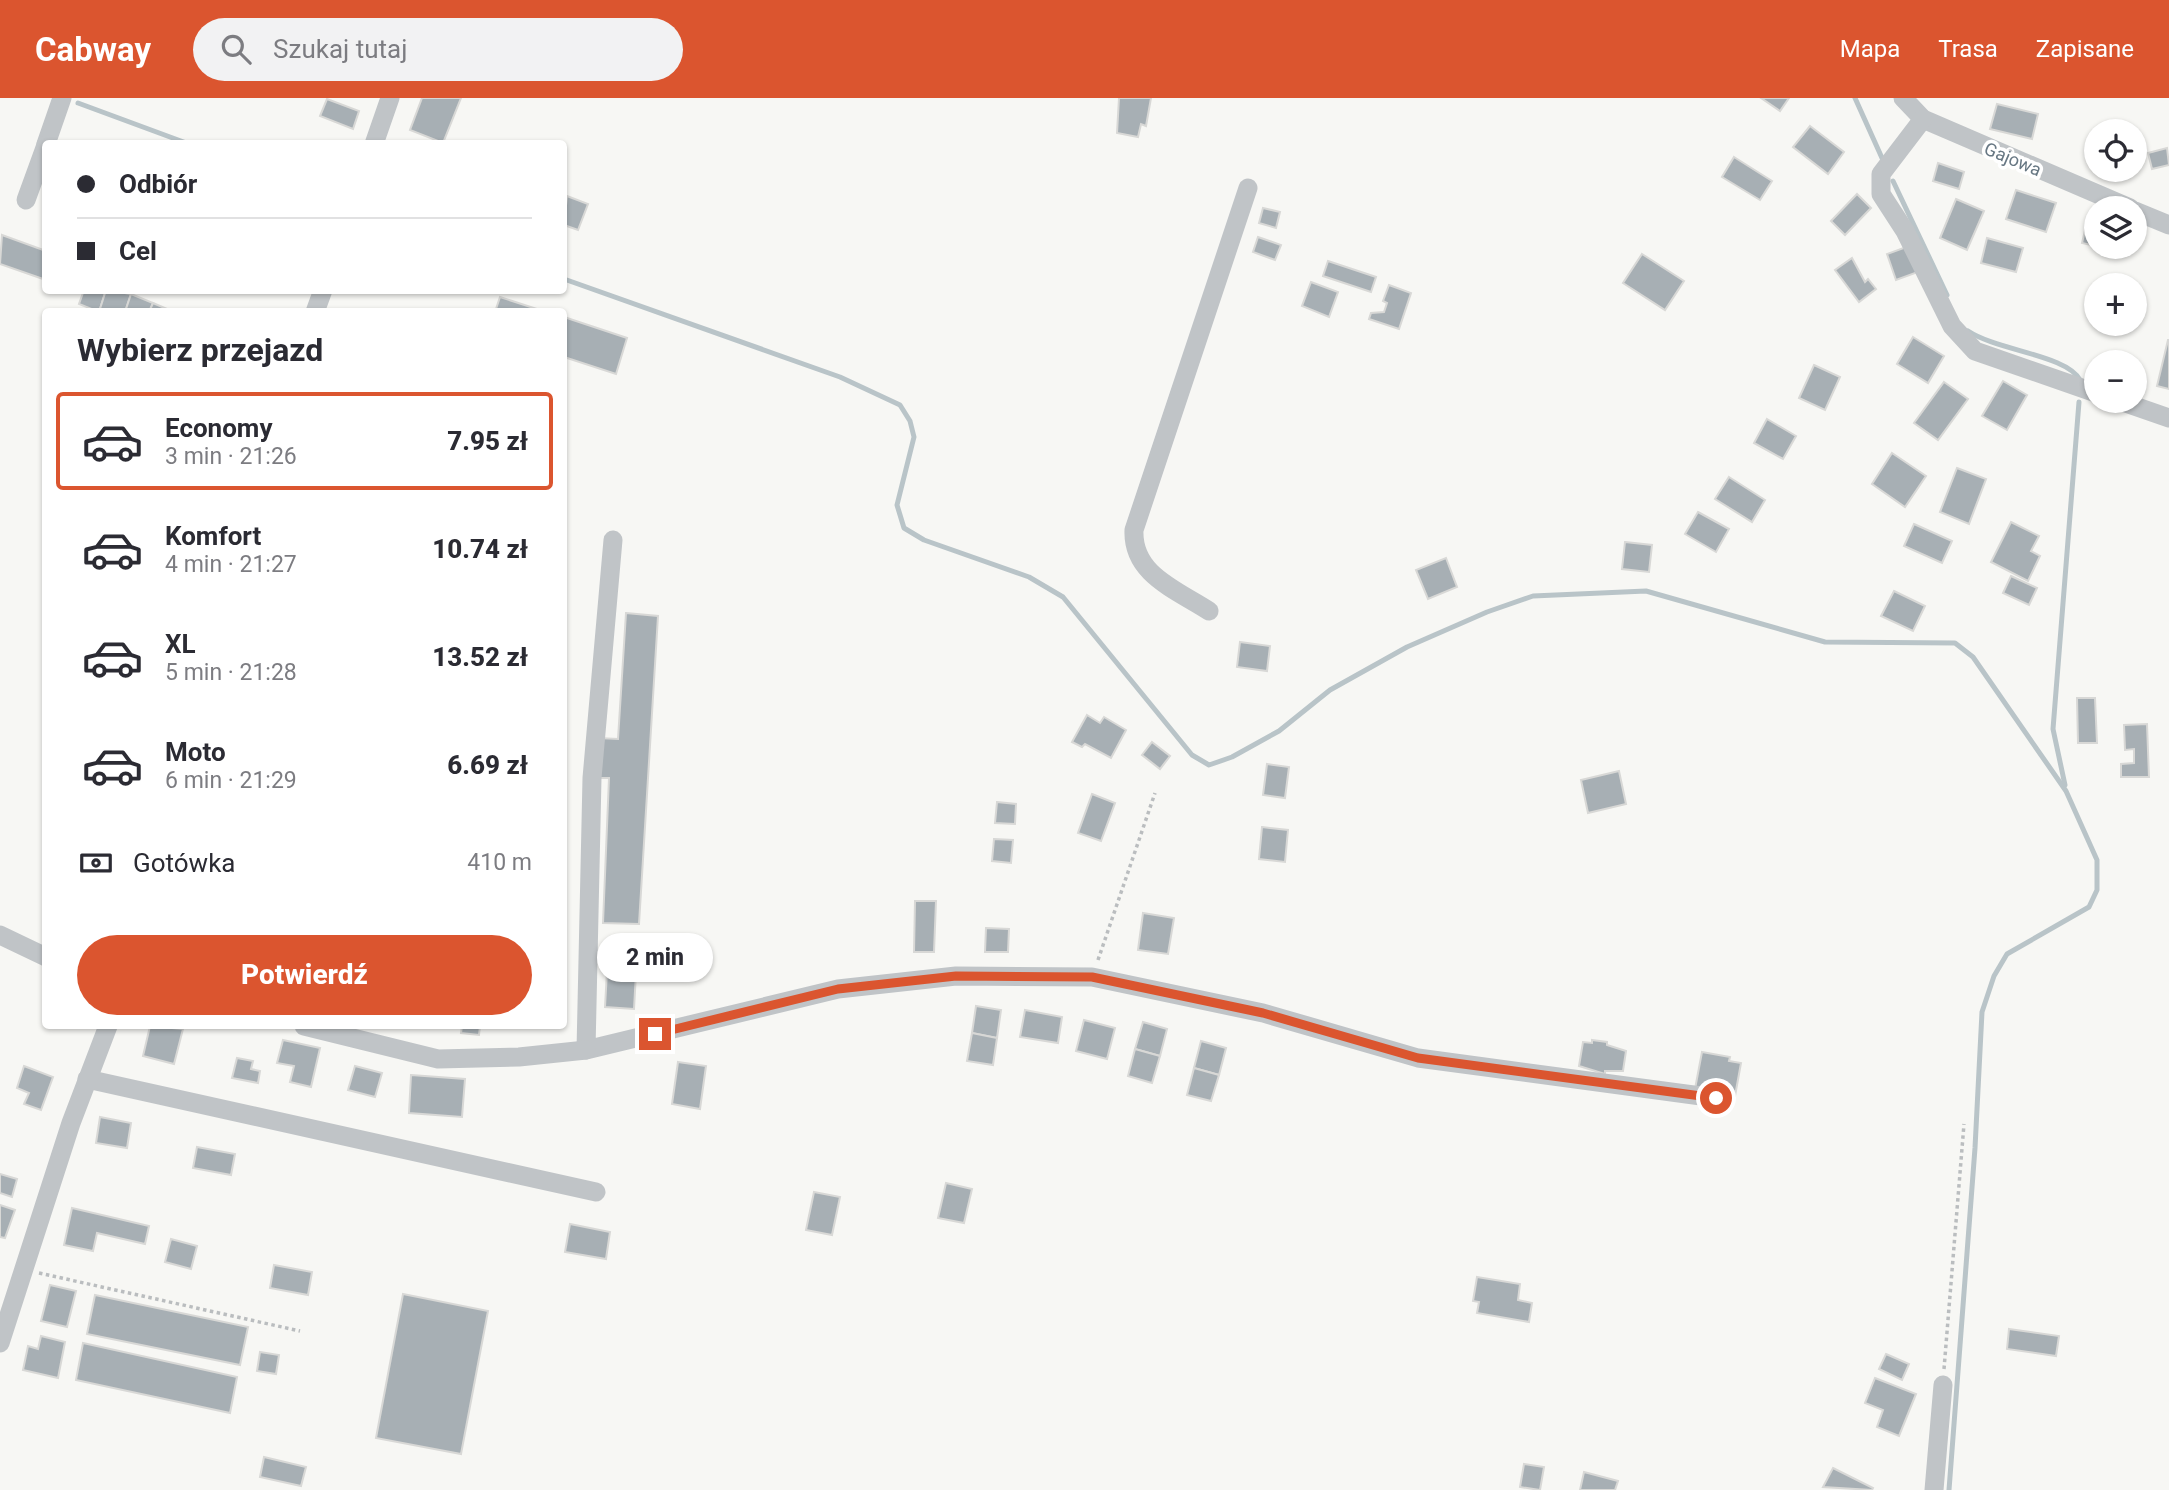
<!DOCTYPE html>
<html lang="pl">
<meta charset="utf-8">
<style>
:root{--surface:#fff;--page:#f2f2f3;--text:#2b2b33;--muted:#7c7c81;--line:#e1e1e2;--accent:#db552f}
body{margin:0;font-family:Roboto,sans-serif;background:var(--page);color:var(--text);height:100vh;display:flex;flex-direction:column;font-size:26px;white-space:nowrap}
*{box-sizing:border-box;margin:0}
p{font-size:23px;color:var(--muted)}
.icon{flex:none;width:38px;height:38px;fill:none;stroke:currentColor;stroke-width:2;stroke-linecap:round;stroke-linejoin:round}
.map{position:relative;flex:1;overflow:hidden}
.details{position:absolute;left:42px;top:210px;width:525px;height:721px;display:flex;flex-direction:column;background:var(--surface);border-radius:7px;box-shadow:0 2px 5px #0004}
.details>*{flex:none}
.guide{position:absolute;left:42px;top:42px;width:525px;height:154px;border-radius:7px;box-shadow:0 2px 5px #0004;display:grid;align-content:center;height:154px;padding:0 35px;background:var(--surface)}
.controls{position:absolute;left:2084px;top:21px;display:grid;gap:14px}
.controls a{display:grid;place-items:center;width:63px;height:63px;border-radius:50%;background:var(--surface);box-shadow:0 2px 5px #0004;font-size:35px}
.end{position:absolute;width:32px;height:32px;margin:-16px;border:9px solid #db552f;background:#fff;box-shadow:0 0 0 4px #fff}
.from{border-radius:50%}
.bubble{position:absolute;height:49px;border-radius:24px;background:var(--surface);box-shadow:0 2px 5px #0004;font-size:23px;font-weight:800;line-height:49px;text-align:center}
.guide b{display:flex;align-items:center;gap:24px;height:66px;font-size:26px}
.guide b+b{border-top:2px solid var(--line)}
.guide i{width:18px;height:18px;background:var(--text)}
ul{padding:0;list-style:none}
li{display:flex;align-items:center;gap:21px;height:98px;margin:0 14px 10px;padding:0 21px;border:4px solid transparent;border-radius:7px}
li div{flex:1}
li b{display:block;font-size:26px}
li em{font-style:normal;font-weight:800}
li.current{border-color:var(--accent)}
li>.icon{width:63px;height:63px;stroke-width:1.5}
h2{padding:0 35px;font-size:32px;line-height:84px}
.pay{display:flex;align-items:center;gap:18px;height:77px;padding:0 35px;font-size:26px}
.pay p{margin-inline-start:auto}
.action{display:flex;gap:14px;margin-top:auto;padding:14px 35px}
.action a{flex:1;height:80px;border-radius:42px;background:var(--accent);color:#fff;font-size:28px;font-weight:800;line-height:80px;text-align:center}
header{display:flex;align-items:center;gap:42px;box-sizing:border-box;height:98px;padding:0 35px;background:var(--accent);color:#fff}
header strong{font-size:33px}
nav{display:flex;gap:38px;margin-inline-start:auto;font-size:24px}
.search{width:490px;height:63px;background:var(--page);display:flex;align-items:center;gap:18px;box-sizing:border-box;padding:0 24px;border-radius:38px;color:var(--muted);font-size:26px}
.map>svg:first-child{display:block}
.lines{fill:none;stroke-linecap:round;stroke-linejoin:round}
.stream{stroke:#b9c4c8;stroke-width:5}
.building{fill:#a7afb4;stroke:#d8d8d6;stroke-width:2}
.path{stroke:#babdbf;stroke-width:3.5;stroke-dasharray:3.5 3.5;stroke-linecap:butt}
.minor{stroke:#c0c4c7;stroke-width:19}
.route{stroke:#db552f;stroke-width:9}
.labels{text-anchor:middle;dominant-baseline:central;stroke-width:7;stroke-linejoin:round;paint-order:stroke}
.street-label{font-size:18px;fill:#677783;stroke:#fff}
</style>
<header>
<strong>Cabway</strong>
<div class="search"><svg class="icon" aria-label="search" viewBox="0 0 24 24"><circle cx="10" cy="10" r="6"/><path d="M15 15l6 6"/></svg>Szukaj tutaj</div>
<nav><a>Mapa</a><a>Trasa</a><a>Zapisane</a></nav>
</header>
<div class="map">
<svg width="2169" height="1392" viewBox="0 0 2169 1392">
<rect width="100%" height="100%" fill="#f7f7f4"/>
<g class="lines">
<g class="stream">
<polyline points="1855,0 1882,60"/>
<polyline points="78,5 189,46"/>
<polyline points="1893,83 1947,197"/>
<polyline points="564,181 840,279 900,307 910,323 914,339 897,407 904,430 924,442 1029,479 1063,499 1192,657 1209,667 1232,659 1279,633 1330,592 1407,549 1487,514 1533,498 1646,493 1825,544 1955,545 1973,559 2066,693 2097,762 2097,792 2089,809 2007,856 1994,878 1982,914 1975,1050 1949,1392"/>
<path d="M1968,233c30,20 99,24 112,49"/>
<polyline points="2065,687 2053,631 2079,304"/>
</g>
</g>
<g class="building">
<polygon points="422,0 461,0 443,45 410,32"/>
<polygon points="1119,0 1151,0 1146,28 1141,26 1138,39 1117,35"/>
<polygon points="1761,0 1789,0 1780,13"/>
<polygon points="327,1 359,13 353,31 320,18"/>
<polygon points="1997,6 2038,16 2032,41 1990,31"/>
<polygon points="1810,28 1844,54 1828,76 1793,49"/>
<polygon points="2167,50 2169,67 2152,71 2148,55"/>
<polygon points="1734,59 1772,83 1760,102 1722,79"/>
<polygon points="1938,65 1964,74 1959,91 1933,83"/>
<polygon points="2016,92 2056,105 2046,134 2006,121"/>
<polygon points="1857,96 1871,110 1845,137 1831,123"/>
<polygon points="567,98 588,106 578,132 564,127"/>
<polygon points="1956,101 1984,113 1967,152 1940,140"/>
<polygon points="1263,110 1280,114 1276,130 1259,125"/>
<polygon points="2088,120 2096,122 2096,148 2082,145"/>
<polygon points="2,137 46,153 46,182 0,166"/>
<polygon points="1258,139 1281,147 1275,162 1253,154"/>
<polygon points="1987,140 2023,150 2016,174 1981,165"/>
<polygon points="1909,148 1918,174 1896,182 1887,156"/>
<polygon points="1642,156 1684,183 1665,212 1623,185"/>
<polygon points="1852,160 1865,184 1868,181 1876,191 1859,204 1835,172"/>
<polygon points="1328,163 1376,179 1371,194 1323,178"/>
<polygon points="1311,184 1338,194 1329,219 1302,208"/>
<polygon points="1389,187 1411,195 1399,231 1369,221 1371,215 1384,214 1387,205 1383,203"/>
<polygon points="84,192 106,192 99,214 79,206"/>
<polygon points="106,192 131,196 125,214 99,214"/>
<polygon points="131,196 153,205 149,214 125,214"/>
<polygon points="500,199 546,214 495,214"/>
<polygon points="153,205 174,214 149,214"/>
<polygon points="564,219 627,240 616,276 564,259"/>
<polygon points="1913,239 1944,258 1928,285 1897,266"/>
<polygon points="2168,242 2169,242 2169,291 2157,288"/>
<polygon points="1814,267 1840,279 1825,312 1799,300"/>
<polygon points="2003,283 2027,297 2007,332 1982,318"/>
<polygon points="1944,284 1968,301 1938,342 1914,325"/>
<polygon points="1767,321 1796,338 1783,361 1754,345"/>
<polygon points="1892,355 1926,378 1905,409 1872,386"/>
<polygon points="1957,370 1986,381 1969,426 1940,414"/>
<polygon points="1729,379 1765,402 1752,424 1715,401"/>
<polygon points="1698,414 1729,431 1716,454 1685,436"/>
<polygon points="2011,424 2039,438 2031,453 2040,458 2028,483 1991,464"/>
<polygon points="1914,426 1952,443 1942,465 1904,448"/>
<polygon points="1625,444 1652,447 1649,474 1622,471"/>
<polygon points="1446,460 1457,489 1428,501 1416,472"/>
<polygon points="2011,478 2037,490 2029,507 2003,495"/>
<polygon points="1894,493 1925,508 1913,533 1881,518"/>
<polygon points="626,515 658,518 639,826 603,825 609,680 595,680 598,640 618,641"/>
<polygon points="1240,544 1270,548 1267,573 1237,569"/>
<polygon points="2077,600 2095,600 2097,645 2078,645"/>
<polygon points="1087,617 1100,625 1104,619 1126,632 1111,660 1085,646 1082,649 1072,644"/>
<polygon points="2147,626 2149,679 2121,679 2121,666 2134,665 2134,651 2125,652 2124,627"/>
<polygon points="1152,644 1170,658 1160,671 1142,657"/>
<polygon points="1267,666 1289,669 1285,700 1263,697"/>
<polygon points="1619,673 1626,706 1588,715 1581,682"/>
<polygon points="1092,696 1115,705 1101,743 1078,735"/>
<polygon points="997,704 1016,706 1015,726 995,725"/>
<polygon points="1262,729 1288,732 1285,764 1259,761"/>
<polygon points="994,741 1013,742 1011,765 992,763"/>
<polygon points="915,803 936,803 934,854 914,854"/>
<polygon points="1143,815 1174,820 1168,856 1138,852"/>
<polygon points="986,830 1009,831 1008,854 985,854"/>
<polygon points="608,855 637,857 634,911 605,909"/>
<polygon points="976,908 1001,912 997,940 972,935"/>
<polygon points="1025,912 1062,919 1058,945 1020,939"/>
<polygon points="1084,922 1115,930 1107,961 1076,953"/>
<polygon points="1143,924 1167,931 1160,958 1135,951"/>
<polygon points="150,928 183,931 174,966 143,958"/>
<polygon points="462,928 480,928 479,937 461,935"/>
<polygon points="972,935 997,940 993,967 967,963"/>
<polygon points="283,942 320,950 311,989 290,984 294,968 277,965"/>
<polygon points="1592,942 1607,944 1607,947 1626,953 1623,973 1605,973 1605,976 1579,968 1583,944 1592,945"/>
<polygon points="1201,943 1226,950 1219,977 1194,970"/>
<polygon points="1135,951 1160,958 1152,985 1128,978"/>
<polygon points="1702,954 1730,959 1729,963 1741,965 1735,998 1695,991"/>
<polygon points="237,960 253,963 251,971 260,973 258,985 232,980"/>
<polygon points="678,964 706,968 700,1011 672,1006"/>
<polygon points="24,968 53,979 41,1012 24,1006 29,995 17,990"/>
<polygon points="355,968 382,975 375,999 348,992"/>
<polygon points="1194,970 1219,977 1211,1003 1187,997"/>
<polygon points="411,977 465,981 462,1019 409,1015"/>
<polygon points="100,1019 131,1025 127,1050 96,1045"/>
<polygon points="197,1049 235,1056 231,1077 193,1070"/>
<polygon points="0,1076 17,1081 12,1099 0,1095"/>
<polygon points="946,1085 972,1091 964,1125 938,1120"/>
<polygon points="814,1094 840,1099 832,1137 806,1132"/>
<polygon points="0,1107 15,1112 5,1140 0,1139"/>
<polygon points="72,1110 149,1128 145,1146 97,1135 93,1153 64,1147"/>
<polygon points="570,1126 610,1134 606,1161 565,1154"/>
<polygon points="171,1141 197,1148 191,1171 165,1164"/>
<polygon points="274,1167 312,1174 308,1197 270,1190"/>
<polygon points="1477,1179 1520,1186 1518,1202 1532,1205 1529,1224 1477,1215 1479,1204 1473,1203"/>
<polygon points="50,1187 76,1193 67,1229 41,1223"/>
<polygon points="403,1196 488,1213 461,1356 376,1340"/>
<polygon points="95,1197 248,1229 240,1267 87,1236"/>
<polygon points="2009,1231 2059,1238 2056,1258 2007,1251"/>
<polygon points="41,1238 65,1244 58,1280 23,1272 28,1248 38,1251"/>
<polygon points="83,1245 237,1279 230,1315 76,1282"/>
<polygon points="260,1254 279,1257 276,1276 257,1273"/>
<polygon points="1886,1256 1909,1266 1902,1282 1879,1271"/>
<polygon points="1875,1280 1916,1296 1899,1338 1877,1329 1883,1312 1865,1305"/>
<polygon points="264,1359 306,1369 301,1388 260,1379"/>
<polygon points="1524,1366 1544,1369 1540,1392 1520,1389"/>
<polygon points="1833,1370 1873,1390 1872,1392 1823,1389"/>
<polygon points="1584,1374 1618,1383 1615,1392 1580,1392"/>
</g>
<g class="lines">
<g class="path">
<polyline points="1098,862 1155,695"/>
<polyline points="39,1175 300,1233"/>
<polyline points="1944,1271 1964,1026"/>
</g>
<g class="minor">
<polyline points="1903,0 1923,21 2130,110"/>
<polyline points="1923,21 1881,76 1881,96 1905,133 1952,228 1975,253 2096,295"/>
<polyline points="46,46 62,0"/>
<polyline points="374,46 390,0"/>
<polyline points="26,102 46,47"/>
<polyline points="2135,113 2169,127"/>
<polyline points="315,214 323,192"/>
<polyline points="2120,303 2169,320"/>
<polyline points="613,442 592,680 586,952 838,891 956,878 1092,879 1263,915 1418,960 1716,1000"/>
<path d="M1209,513c-34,-22 -77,-37 -75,-81l114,-342"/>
<polyline points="0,837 46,859"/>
<polyline points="304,928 438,961 519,959 586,952"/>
<polyline points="87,981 596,1094"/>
<polyline points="0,1245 71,1025 108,928"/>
<polyline points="1934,1392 1943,1287"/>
</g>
</g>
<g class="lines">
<polyline class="route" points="655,936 838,891 956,878 1092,879 1263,915 1418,960 1716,1000"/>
</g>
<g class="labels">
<g class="street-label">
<text transform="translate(2013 61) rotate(23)">Gajowa</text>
</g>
</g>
</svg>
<div class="controls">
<a><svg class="icon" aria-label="locate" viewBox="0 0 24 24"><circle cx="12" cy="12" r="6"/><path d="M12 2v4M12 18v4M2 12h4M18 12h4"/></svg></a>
<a><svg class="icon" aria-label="layers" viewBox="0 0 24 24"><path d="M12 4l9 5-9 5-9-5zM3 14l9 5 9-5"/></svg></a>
<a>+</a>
<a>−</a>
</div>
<i class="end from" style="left:1716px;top:1000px"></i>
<i class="end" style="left:655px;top:936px"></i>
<div class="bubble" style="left:597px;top:835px;width:116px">2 min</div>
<div class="guide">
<b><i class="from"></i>Odbiór</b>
<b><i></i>Cel</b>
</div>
<section class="details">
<h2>Wybierz przejazd</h2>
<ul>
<li class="current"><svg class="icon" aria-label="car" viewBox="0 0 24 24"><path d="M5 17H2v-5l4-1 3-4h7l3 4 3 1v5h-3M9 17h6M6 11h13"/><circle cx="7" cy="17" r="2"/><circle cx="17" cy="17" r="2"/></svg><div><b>Economy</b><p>3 min · 21:26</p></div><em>7.95 zł</em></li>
<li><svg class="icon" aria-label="car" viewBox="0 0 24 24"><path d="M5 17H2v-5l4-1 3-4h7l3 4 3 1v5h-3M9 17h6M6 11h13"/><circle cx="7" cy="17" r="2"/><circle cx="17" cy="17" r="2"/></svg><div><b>Komfort</b><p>4 min · 21:27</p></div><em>10.74 zł</em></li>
<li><svg class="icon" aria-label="car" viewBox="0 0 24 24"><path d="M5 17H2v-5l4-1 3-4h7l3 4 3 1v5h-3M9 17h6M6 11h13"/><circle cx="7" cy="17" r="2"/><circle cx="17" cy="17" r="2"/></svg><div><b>XL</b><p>5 min · 21:28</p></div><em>13.52 zł</em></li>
<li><svg class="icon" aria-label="car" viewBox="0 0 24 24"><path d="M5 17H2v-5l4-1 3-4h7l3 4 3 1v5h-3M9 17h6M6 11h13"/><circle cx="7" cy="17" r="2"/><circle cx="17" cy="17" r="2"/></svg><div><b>Moto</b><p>6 min · 21:29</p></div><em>6.69 zł</em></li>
</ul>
<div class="pay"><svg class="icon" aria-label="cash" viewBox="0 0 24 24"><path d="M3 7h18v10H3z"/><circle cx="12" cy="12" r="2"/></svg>Gotówka<p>410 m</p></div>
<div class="action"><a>Potwierdź</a></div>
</section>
</div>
